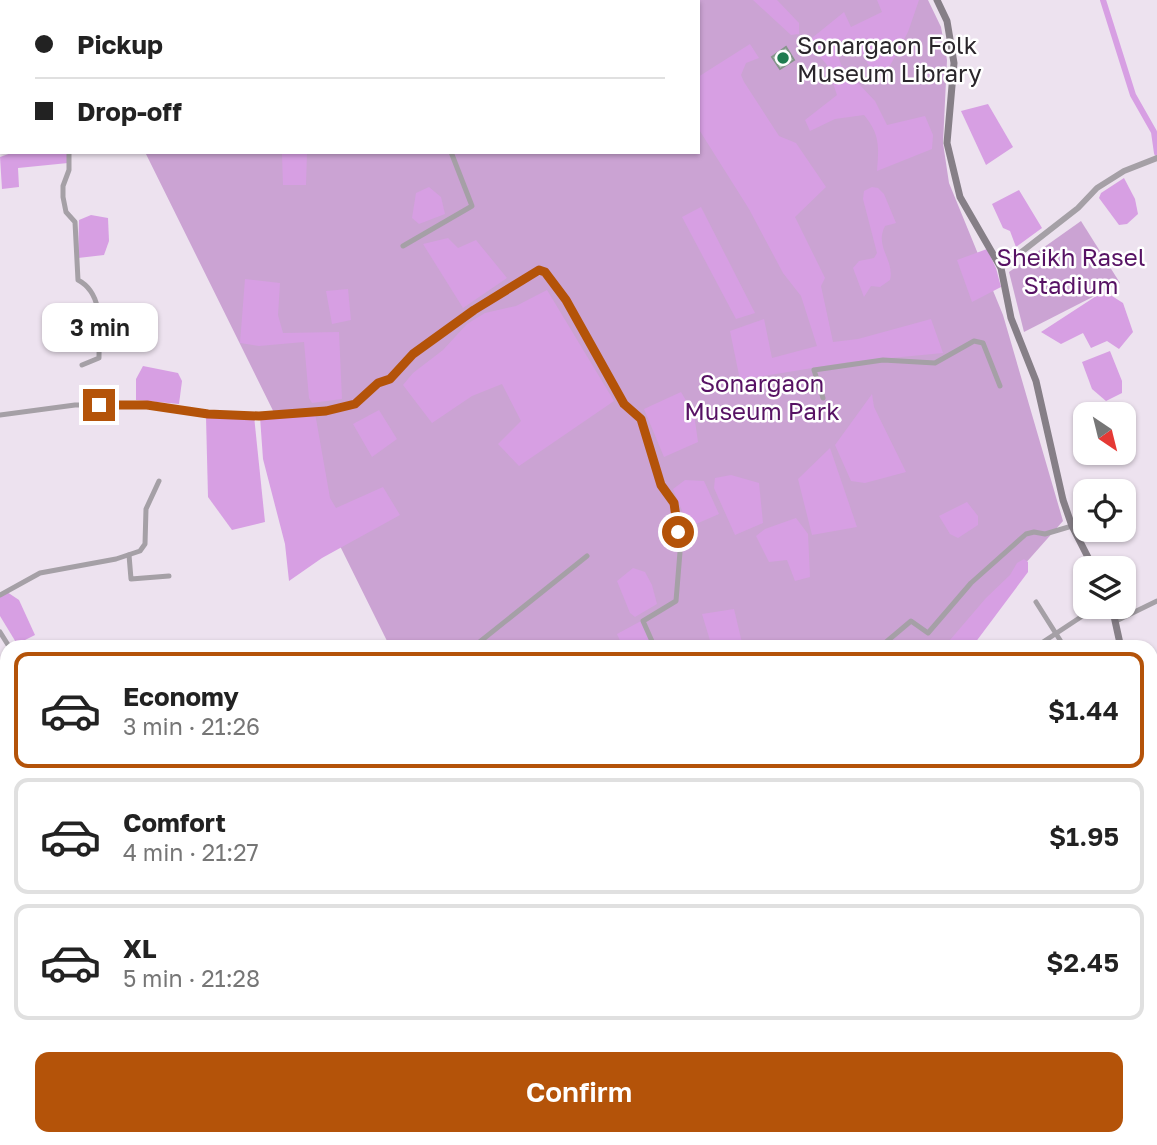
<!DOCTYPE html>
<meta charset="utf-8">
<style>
:root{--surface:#fff;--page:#f6f6f6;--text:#222;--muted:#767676;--line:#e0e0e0;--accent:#b45309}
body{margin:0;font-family:"Golos Text",sans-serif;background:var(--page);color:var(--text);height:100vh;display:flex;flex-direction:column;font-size:26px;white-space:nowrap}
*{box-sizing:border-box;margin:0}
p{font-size:23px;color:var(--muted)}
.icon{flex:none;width:38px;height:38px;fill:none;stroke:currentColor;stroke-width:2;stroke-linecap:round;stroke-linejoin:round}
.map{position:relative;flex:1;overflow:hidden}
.sheet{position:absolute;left:0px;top:640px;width:1158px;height:506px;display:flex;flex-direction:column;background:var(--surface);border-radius:21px 21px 0 0;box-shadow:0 2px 5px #0004}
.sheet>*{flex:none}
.top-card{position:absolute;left:0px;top:0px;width:700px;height:154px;box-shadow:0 2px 5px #0004;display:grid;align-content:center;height:154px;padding:0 35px;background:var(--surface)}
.needle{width:46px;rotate:145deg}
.fabs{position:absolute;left:1073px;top:402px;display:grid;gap:14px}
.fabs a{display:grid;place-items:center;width:63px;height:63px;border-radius:14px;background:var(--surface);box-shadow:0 2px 5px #0004;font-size:35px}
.end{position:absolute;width:32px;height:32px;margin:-16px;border:9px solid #b45309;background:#fff;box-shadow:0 0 0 4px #fff}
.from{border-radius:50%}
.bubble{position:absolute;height:49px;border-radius:14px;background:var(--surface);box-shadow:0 2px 5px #0004;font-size:23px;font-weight:600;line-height:49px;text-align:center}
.top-card b{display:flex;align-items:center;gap:24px;height:66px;font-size:26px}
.top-card b+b{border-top:2px solid var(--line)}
.top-card i{width:18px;height:18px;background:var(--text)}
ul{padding:12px 0 0;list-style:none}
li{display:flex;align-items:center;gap:21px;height:116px;margin:0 14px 10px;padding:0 21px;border:4px solid var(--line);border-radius:14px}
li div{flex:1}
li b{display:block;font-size:26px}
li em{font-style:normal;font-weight:600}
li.on{border-color:var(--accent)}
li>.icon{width:63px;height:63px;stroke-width:1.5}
.primary-button{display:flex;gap:14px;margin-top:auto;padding:14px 35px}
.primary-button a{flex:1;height:80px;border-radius:14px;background:var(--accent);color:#fff;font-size:28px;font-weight:600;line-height:80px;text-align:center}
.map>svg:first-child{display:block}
.green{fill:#cba3d3}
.water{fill:#d79fe3}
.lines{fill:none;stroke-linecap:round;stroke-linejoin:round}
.canal{stroke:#d79fe3;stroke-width:6}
.building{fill:#bdccc2;stroke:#86958b;stroke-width:2}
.minor{stroke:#a5a0a6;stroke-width:5}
.tertiary{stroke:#a5a0a6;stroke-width:6}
.secondary{stroke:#867f87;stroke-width:7}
.route{stroke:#b45309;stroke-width:9}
.poi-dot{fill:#1f7b50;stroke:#fff;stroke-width:2.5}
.labels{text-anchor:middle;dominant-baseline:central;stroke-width:5;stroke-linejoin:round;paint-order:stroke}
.poi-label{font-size:24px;fill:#2a262b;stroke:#fff;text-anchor:start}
.park-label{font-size:24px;fill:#571264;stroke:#fff}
</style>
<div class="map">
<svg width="1157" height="1145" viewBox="0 0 1157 1145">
<rect width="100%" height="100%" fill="#ede2ef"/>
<g class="green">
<polygon points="70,0 928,0 941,27 947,60 943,143 949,183 1003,315 1063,521 951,647 390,647 145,152 698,152 698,2"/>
<polygon points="1081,221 1120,283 1024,332 1009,272"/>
</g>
<g class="water">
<polygon points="753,0 777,0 799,23 799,34 791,35"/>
<path d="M877,0h42l-11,32 -24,45 -8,2 -15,-28 -11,-8 -13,8 4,14 34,36 12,24 38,-9 8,19 -1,14 -55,22c2,-24 3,-37 -13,-56l-29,4 -25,12 -5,-11 32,-25 -10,-30 -20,-23 37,-30 7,15 31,-15z"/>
<polygon points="750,44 759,58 746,63 741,75 744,82 779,136 796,143 826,187 795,217 825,278 821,286 833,342 858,339 931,319 943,353 849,362 740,380 730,331 764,319 772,358 817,346 801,296 783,273 749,209 698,128 698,77"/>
<polygon points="988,104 1013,147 986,165 961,111"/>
<polygon points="14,152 68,152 68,163 18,168 19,187 2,189 0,157"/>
<polygon points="287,152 307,152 306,185 283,185 282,154"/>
<polygon points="1124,178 1135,199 1138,214 1127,224 1119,225 1099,198 1101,193"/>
<polygon points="429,187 441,197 445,214 419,224 412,218 416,193"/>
<path d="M872,187l6,1 6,6 12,29 -11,3c-11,21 10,34 5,54l-10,7 -9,-1 -7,11 -11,-29 6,-7 15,-3 3,-5 -14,-54 1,-8z"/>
<polygon points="1019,190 1042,228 1016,247 1010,231 1003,228 992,204"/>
<polygon points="701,207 755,313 736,319 682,217"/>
<polygon points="91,215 108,218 109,241 104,255 78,258 79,220"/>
<polygon points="448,238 458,248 476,240 507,278 463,308 423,244"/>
<polygon points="987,249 996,268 1001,287 972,302 957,260"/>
<polygon points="245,279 280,283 278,315 283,333 339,332 342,399 312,403 309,398 304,342 259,346 240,343"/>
<polygon points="348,289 351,320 332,324 326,291"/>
<polygon points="547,290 614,401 519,466 498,444 521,421 502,384 472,396 432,423 403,385 413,373 443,350 467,324 485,313 516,306"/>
<polygon points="1104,291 1123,303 1133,332 1119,349 1107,341 1091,348 1083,333 1061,344 1041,332"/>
<polygon points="1110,351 1122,381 1122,393 1106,401 1092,389 1082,362"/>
<polygon points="143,366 178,373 182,381 179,404 136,400 136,379"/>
<polygon points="681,392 694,414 698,442 664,457 644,409"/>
<polygon points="872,394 874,407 906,472 865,483 851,481 835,445"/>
<polygon points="379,410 397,439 372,457 353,424"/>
<polygon points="315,413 330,498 336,508 383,487 400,515 322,558 289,581 285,544 263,459 260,417"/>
<polygon points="254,416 265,522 232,530 208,497 206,417"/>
<polygon points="830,448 857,527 812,535 798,479"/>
<polygon points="731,475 759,483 763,523 735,535 714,488 715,478"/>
<polygon points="685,480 704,481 719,514 689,527 673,489"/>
<polygon points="967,502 978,516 978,525 958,538 950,534 939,516"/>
<polygon points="796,518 808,534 810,577 795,581 787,560 769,562 756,536 765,529"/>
<polygon points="1024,559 1028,562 1028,572 972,647 944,647 986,598 1010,575 1017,563"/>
<polygon points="633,568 645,572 652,585 657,604 635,617 630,613 617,581"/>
<polygon points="7,592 19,600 35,635 17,644 0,616 0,597"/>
<polygon points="734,609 743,647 712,647 702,614"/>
<polygon points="641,621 653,647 623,647 617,634"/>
</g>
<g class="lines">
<g class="canal">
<polyline points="1103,0 1133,95 1154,132 1157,153"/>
<polyline points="1152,666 1157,663"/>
</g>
</g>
<polygon class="building" points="786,47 794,60 780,69 772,57"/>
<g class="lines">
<g class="minor">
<polyline points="232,2 232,0"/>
<polyline points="558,2 560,0"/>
<polyline points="0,130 2,130"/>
<path d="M69,152v18l-6,16v11l3,15 9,10 3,58c27,14 21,52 21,78l-17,7"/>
<polyline points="403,246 472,206 451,152"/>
<polyline points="823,398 814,370 883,360 935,363 974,341 983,343 1000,386"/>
<polyline points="0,415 75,405 147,405 208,414 259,416 326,411 355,404 378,383 390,379 413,354 474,310 539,270 545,272 567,300 624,404 641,419 661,485 674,503 680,552 676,601 643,621 655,648"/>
<polyline points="129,555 131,579 169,576"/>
<polyline points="0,595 40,573 116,559 140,551 145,544 146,509 159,481"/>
<polyline points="1036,602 1065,648"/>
<polyline points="1116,621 1157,601"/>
<polyline points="0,632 10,648"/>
<polyline points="472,648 587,556"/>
<polyline points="879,648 911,621 928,633 971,583 1026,534 1034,532 1045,534 1072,526"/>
<polyline points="1034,648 1096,607"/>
<polyline points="0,671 7,669"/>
<polyline points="758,1139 763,1145"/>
<polyline points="59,1145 60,1139"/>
<polyline points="150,1145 154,1139"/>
<polyline points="558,1145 560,1139"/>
</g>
<g class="tertiary">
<polyline points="1001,268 1078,208 1097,188 1124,171 1157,158"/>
<polyline points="1152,695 1157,700"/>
</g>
<g class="secondary">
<polyline points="937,0 947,21 954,63 947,143 960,197 1001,268 1011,318 1036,381 1063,500 1072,526 1094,569"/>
<polyline points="1112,607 1121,648"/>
</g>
</g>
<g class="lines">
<polyline class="route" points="99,405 147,405 208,414 259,416 326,411 355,404 378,383 390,379 413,354 474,310 539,270 545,272 566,300 624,404 641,419 661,485 674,503 678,532"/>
</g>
<circle class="poi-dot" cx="783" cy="58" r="7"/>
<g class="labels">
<g class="poi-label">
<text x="797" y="44">Sonargaon Folk<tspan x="797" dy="28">Museum Library</tspan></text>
</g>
<g class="park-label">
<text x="1071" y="256">Sheikh Rasel<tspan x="1071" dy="28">Stadium</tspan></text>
<text x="762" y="382">Sonargaon<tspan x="762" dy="28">Museum Park</tspan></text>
</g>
</g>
</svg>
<div class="fabs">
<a><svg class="needle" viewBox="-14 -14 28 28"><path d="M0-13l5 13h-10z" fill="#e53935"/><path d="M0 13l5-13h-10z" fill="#767676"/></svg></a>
<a><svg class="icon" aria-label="locate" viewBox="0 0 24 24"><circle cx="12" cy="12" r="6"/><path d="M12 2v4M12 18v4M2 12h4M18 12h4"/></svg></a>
<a><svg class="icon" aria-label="layers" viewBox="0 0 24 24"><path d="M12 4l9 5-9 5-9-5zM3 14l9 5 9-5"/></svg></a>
</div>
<i class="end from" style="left:678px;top:532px"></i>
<i class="end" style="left:99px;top:405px"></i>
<div class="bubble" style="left:42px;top:303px;width:116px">3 min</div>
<div class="top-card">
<b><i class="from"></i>Pickup</b>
<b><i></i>Drop-off</b>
</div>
<section class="sheet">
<ul>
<li class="on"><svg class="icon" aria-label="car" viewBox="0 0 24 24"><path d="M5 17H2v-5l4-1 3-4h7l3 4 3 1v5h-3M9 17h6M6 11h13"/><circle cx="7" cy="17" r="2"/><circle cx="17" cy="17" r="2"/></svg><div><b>Economy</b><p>3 min · 21:26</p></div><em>$1.44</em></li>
<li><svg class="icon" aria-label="car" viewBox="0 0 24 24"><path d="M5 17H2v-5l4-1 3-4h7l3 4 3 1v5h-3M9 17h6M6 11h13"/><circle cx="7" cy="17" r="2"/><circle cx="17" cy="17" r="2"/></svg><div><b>Comfort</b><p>4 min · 21:27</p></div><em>$1.95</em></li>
<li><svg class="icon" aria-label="car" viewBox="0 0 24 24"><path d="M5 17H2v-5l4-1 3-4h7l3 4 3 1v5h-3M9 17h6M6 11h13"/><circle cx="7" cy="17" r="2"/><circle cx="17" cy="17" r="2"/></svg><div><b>XL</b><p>5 min · 21:28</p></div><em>$2.45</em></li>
</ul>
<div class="primary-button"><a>Confirm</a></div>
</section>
</div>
